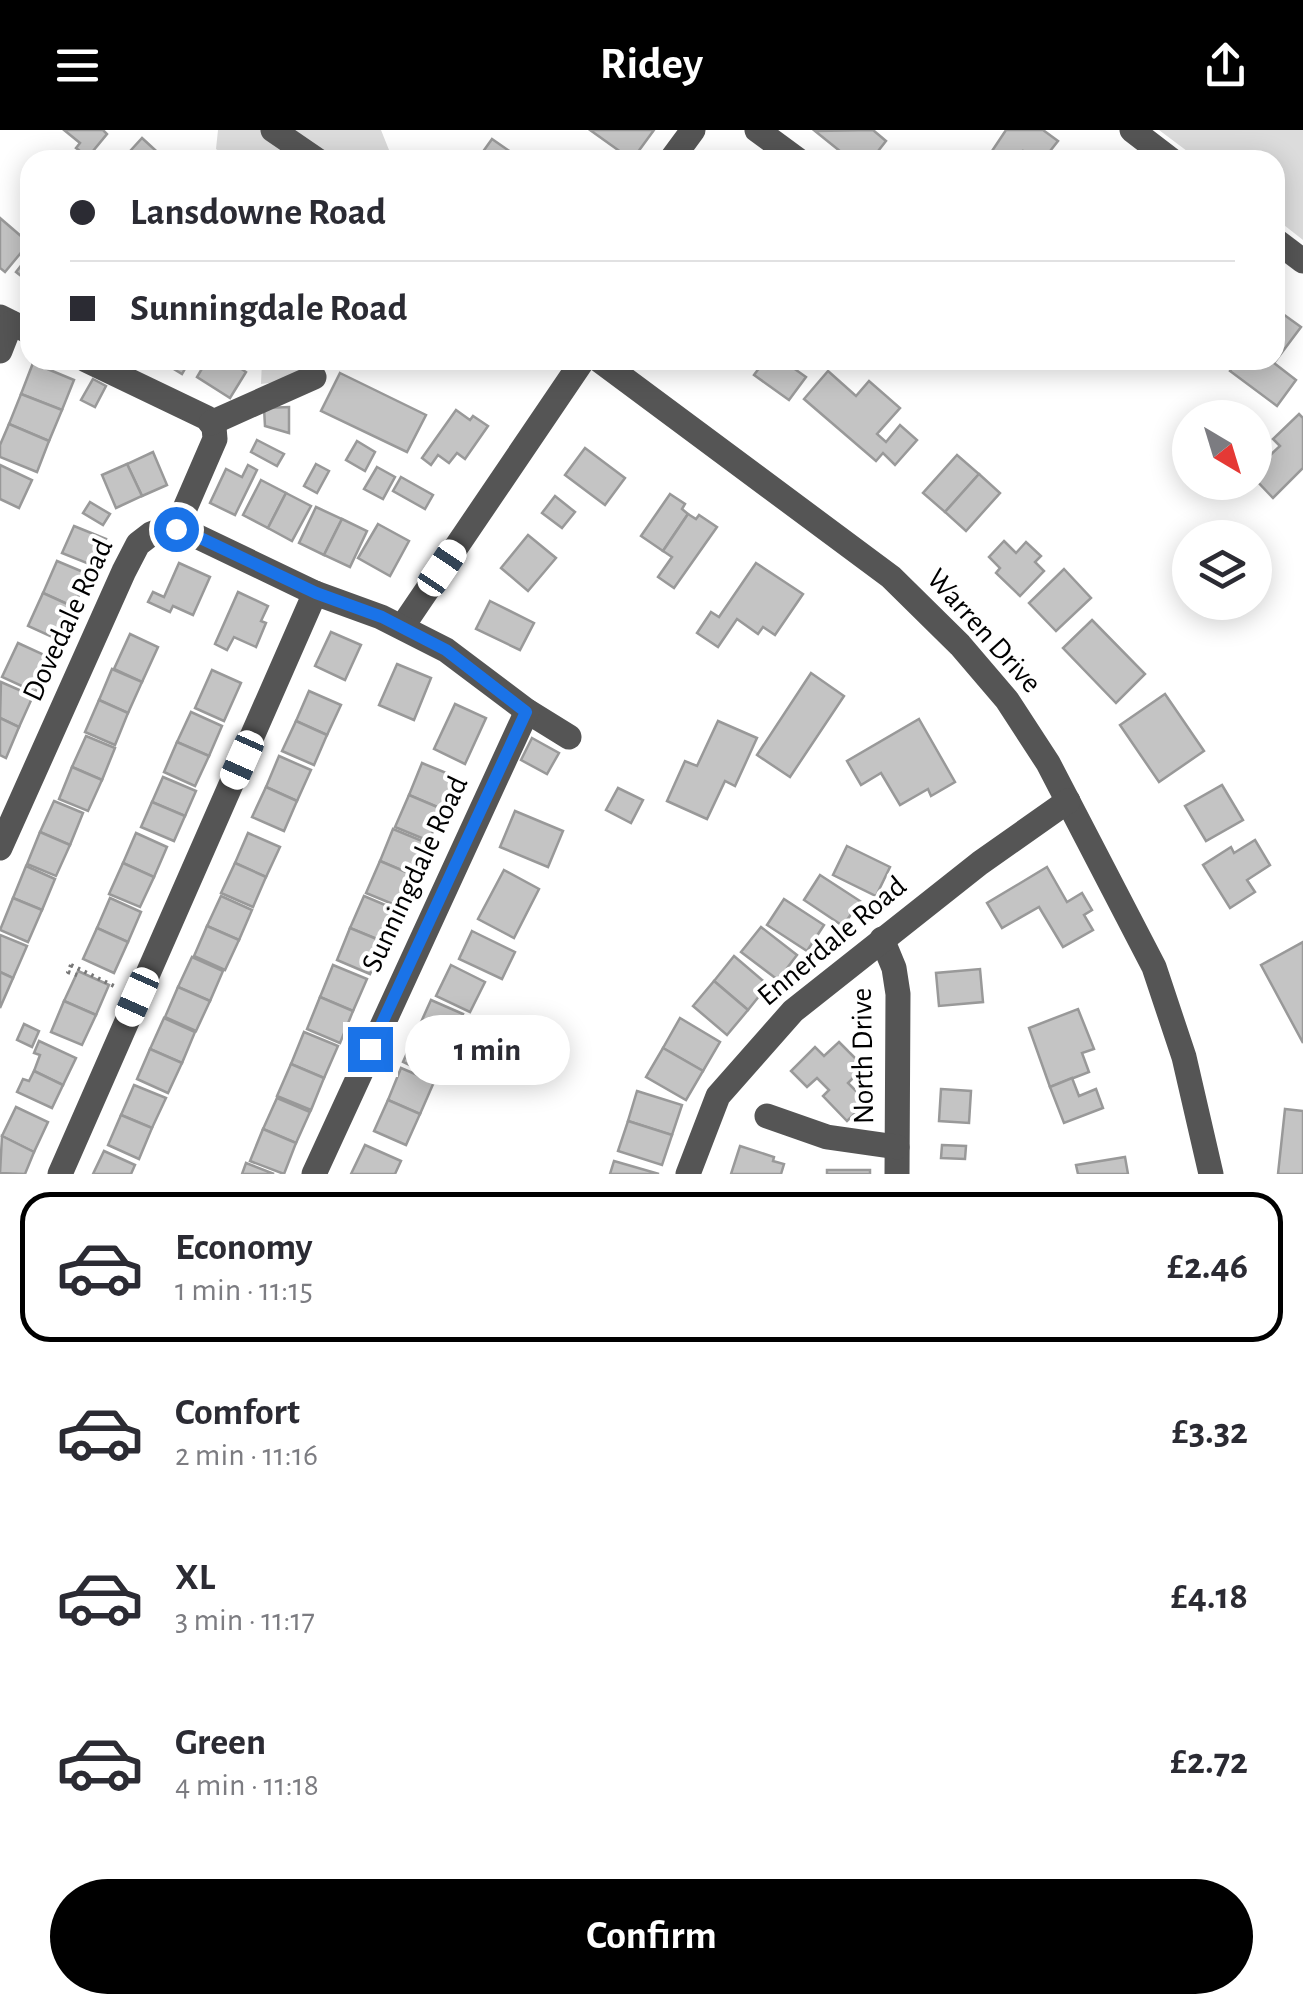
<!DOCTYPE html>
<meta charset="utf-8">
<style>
:root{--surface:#fff;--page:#f2f2f3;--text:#2b2b33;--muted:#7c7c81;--line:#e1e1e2;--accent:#000}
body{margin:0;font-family:"Alegreya Sans",sans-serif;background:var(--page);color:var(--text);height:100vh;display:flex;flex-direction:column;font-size:38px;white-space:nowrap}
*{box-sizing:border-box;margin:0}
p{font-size:32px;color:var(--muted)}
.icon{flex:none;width:55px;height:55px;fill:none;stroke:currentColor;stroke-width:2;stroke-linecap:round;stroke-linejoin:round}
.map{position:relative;height:1044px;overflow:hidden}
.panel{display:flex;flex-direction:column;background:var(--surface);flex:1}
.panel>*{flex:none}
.guide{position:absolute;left:20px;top:20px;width:1265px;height:220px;border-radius:30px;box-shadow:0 5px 25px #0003;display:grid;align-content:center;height:220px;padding:0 50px;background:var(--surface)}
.needle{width:65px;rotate:142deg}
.tools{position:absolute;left:1172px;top:270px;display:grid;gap:20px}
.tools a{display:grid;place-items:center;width:100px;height:100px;border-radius:50%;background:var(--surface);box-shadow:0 5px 25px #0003;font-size:50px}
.end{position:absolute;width:45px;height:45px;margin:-22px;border:12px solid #1a73e8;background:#fff;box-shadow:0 0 0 5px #fff}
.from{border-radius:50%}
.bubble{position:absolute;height:70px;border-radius:35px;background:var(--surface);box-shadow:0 5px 25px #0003;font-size:32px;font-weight:700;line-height:70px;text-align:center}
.car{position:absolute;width:30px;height:60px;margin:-30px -15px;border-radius:12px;box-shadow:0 0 8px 2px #0007;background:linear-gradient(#fff 24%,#345 0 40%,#fff 0 76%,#345 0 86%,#fff 0)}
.guide b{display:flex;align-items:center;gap:35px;height:95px;font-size:38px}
.guide b+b{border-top:2px solid var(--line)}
.guide i{width:25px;height:25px;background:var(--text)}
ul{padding:18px 0 0;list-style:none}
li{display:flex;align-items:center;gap:30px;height:150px;margin:0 20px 15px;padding:0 30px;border:5px solid transparent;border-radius:30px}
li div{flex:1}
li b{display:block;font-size:38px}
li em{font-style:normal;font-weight:700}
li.current{border-color:var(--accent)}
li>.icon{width:90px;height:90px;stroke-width:1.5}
.cta{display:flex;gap:20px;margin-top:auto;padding:20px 50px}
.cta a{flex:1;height:115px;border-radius:60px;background:var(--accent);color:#fff;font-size:40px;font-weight:700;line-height:115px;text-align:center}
header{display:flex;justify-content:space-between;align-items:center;height:130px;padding:0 50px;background:var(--accent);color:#fff;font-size:45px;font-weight:700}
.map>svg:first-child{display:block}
.green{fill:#dcdcdc}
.building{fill:#c4c4c4;stroke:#999;stroke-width:2.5}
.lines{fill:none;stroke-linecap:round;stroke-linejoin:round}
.path{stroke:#777;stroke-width:4;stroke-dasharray:2.5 5;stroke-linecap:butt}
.minor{stroke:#555;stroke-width:25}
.route{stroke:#1a73e8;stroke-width:12}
.labels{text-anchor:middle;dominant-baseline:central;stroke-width:8;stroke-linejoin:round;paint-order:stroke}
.street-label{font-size:30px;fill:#000;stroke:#fff}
</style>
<header><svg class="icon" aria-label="menu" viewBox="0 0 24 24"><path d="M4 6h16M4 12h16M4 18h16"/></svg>Ridey<svg class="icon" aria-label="share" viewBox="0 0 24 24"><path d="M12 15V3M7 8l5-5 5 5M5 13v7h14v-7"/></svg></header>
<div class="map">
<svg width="1303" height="1044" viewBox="0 0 1303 1044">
<rect width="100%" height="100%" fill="#fff"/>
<g class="green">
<polygon points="218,0 381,0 393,30 231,30 216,19"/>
<polygon points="1159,0 1303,0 1303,110 1275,88 1275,30 1199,30"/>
<polygon points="262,230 310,230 286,251 261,254"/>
</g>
<g class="building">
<polygon points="64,0 103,0 107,4 88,27 76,18 80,13"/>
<polygon points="590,0 654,0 632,30"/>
<polygon points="873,0 886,11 871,30 851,30 815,1"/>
<polygon points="1006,0 1043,0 1058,11 1043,30 1035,30 1023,21 1016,30 986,30"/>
<polygon points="142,8 166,30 122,30"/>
<polygon points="492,9 515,25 512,30 477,30"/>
<polygon points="0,88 29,113 5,142 0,138"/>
<polygon points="30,124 30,153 16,142"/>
<polygon points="1276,179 1301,197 1274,233 1296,250 1277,276 1230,241 1237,230 1275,230"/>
<polygon points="159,230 190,230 182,244"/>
<polygon points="207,230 228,230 246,242 230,268 197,247"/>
<polygon points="765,230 782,230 806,247 789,270 754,245"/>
<polygon points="33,233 74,250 62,280 21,264"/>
<polygon points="828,241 856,266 869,251 900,278 877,304 886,312 900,295 917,310 895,335 883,323 876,331 804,269"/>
<polygon points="340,243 426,285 407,322 321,281"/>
<polygon points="93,249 106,256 95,277 81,270"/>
<polygon points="21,264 62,280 49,311 9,294"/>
<polygon points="289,277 289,303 265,296 264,278"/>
<polygon points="456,280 470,290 473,286 488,296 465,329 457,323 449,333 438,325 431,335 422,328"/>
<polygon points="1299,284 1303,288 1303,338 1273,368 1255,349 1255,339 1280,316 1273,309"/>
<polygon points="9,294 49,311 37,342 0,327 0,315"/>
<polygon points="257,310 284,324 277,336 251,322"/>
<polygon points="357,311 375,322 365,341 346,330"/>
<polygon points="585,318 625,348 605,375 565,345"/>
<polygon points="153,322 167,355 142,366 127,334"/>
<polygon points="957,325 979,344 945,382 923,363"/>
<polygon points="127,334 142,366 116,378 102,345"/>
<polygon points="316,334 329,341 317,363 304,356"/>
<polygon points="0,335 32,350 19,378 0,369"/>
<polygon points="248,335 257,340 235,385 210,373 226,339 242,347"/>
<polygon points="377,337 395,347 383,369 364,359"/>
<polygon points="979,344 1000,363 966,401 945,382"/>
<polygon points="401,347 433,365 425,379 393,361"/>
<polygon points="261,350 286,363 268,398 243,385"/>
<polygon points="286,363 311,376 292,411 268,398"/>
<polygon points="670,364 685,374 682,379 688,384 663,421 641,406"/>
<polygon points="555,366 575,382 562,398 542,383"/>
<polygon points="90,372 110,384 103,395 83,383"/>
<polygon points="316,377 342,389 324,425 299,413"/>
<polygon points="688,384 696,389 699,385 717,397 674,458 658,447 672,427 663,421"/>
<polygon points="342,389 367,401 350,437 324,425"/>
<polygon points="378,394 409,411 390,446 358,428"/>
<polygon points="74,396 106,409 94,436 62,423"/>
<polygon points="528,405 556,428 528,461 501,438"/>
<polygon points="1004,411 1016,423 1026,412 1041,426 1035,432 1044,441 1020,466 996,443 1000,438 989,427"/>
<polygon points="57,431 88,444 74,477 43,463"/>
<polygon points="179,433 210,447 193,485 173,476 170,482 148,472 153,462 164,467"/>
<polygon points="756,433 803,464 775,505 763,497 758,504 737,489 718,517 697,503 711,482 719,487"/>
<polygon points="1064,439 1091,468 1056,501 1029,473"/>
<polygon points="238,462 268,476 261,491 266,493 256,517 234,507 227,520 215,514"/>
<polygon points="43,463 74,477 59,510 28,496"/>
<polygon points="490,471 534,493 520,520 476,499"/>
<polygon points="1092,490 1145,544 1116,573 1063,518"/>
<polygon points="331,502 361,515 345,550 315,536"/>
<polygon points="130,504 158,517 142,552 114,539"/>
<polygon points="18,513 51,528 35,562 2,547"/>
<polygon points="397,534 431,548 414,590 379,575"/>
<polygon points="112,539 142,552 128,583 99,570"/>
<polygon points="212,540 241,553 224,591 195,578"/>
<polygon points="811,543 844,566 790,647 757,625"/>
<polygon points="1,552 33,566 19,597 0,588"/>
<polygon points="309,561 341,575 327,605 296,591"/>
<polygon points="1165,564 1204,621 1159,652 1120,595"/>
<polygon points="99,570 128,583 115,615 85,602"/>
<polygon points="455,574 486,588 465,634 434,619"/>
<polygon points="191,582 222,596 209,626 177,612"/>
<polygon points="0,588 19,597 6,628 0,625"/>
<polygon points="919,589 955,652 931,666 928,659 900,675 881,643 861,655 847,631"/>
<polygon points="296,591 327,605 314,635 282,621"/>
<polygon points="718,591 757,608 735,656 725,651 707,689 667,671 685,631 697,636"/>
<polygon points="86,606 115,618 102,650 72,637"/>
<polygon points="532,608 559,623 547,644 521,630"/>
<polygon points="177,612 209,626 195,656 164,642"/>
<polygon points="279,626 311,640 297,671 266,657"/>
<polygon points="422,633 456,647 442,679 409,665"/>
<polygon points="72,637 102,650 88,681 59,669"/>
<polygon points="163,647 196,661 185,686 152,672"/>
<polygon points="1222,655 1243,690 1206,711 1185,676"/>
<polygon points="266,657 297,671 284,701 252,687"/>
<polygon points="618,658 643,670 631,693 606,680"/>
<polygon points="409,665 442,679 429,711 395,697"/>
<polygon points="54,671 83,683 70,715 40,702"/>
<polygon points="152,672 185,686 174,711 141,697"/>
<polygon points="515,681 563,701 548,737 500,717"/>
<polygon points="393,699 427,713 413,745 380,731"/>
<polygon points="40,702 70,715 56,746 27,734"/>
<polygon points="136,703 167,717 154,747 123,733"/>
<polygon points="248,703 280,717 266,747 235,733"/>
<polygon points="1255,710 1270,735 1247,750 1255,762 1230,778 1203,735 1231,717 1234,723"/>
<polygon points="847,716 890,737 876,766 833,745"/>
<polygon points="380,731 413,745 400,777 366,763"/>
<polygon points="123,733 154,747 140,777 109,764"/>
<polygon points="235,733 266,747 253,777 221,763"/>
<polygon points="26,736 55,749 42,780 13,768"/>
<polygon points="1047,737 1067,772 1082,763 1092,780 1084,785 1093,800 1063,817 1039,777 1002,798 987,773"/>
<polygon points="504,740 539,759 514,808 478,789"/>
<polygon points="820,745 860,771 843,796 804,770"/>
<polygon points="221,766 252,780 239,810 207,796"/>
<polygon points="364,766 397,780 384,812 350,798"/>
<polygon points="13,768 42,780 28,812 0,800"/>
<polygon points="110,768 141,782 128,812 97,798"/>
<polygon points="784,769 824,795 807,821 767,795"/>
<polygon points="207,796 239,810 225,840 194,826"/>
<polygon points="761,797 797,825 778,850 741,822"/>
<polygon points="97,798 128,812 114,843 83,829"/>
<polygon points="350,798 384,812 370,844 337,830"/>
<polygon points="472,801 515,822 502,849 459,829"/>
<polygon points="0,805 27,816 13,848 0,842"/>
<polygon points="1303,812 1303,913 1261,835"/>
<polygon points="734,826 768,855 748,880 714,851"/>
<polygon points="192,827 223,841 210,871 178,857"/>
<polygon points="333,835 367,849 353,881 320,867"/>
<polygon points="451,835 485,852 470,882 436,866"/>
<polygon points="980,839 983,872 939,876 936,843"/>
<polygon points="78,841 109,855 96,885 64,871"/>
<polygon points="0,842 13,848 0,878"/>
<polygon points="714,851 748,880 727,905 693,876"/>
<polygon points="178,857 210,871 196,901 165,887"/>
<polygon points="320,867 353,881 340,913 307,899"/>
<polygon points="431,870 463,884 449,915 417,901"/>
<polygon points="64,871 96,885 82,915 51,902"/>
<polygon points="1078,879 1094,919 1082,923 1089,942 1050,957 1029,898"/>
<polygon points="164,888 195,902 182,933 150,919"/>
<polygon points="680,888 720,912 703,941 663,918"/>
<polygon points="24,894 39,901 32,917 17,910"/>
<polygon points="417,901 449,915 435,947 403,932"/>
<polygon points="304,902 338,916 324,948 291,934"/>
<polygon points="39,911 76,928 63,955 34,941 40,925 34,923"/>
<polygon points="839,912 864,937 848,953 867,972 847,991 823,966 829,960 817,948 807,957 791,941 815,917 824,926"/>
<polygon points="663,918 703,941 686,970 646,947"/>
<polygon points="150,919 182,933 168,963 137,949"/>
<polygon points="291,934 324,948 311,980 277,966"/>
<polygon points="401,938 434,952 420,984 388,970"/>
<polygon points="34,941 63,955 52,978 17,962 23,949 29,951"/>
<polygon points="1072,948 1079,966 1096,959 1103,978 1064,993 1050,957"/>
<polygon points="134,955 166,968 152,998 121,985"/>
<polygon points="941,959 971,961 969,993 939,991"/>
<polygon points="637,961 682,975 672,1005 628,991"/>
<polygon points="277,968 310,982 296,1013 263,999"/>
<polygon points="388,970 420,984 406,1015 374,1001"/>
<polygon points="16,977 48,992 34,1022 2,1006"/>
<polygon points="1285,979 1303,981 1303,1044 1278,1044"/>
<polygon points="121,985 152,998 139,1029 108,1015"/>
<polygon points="628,991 672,1005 662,1035 618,1021"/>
<polygon points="263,999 296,1013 284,1044 250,1031"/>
<polygon points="2,1006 34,1022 25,1044 0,1043"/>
<polygon points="365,1015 401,1031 395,1044 351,1044"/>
<polygon points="942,1015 966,1016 965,1029 941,1028"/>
<polygon points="740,1016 774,1027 773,1031 784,1034 781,1044 731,1044"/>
<polygon points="104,1021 135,1035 131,1044 93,1044"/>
<polygon points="1125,1027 1128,1044 1078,1044 1076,1035"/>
<polygon points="614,1031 659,1044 610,1044"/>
<polygon points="246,1033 274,1044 242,1044"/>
<rect x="827" y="1040" width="43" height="4"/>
</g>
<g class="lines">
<g class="path">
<polyline points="71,835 116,857"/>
<polyline points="71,835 68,842 77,845"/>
</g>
<g class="minor">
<polyline points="273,0 317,30"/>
<polyline points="757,0 798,30"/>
<polyline points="1132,0 1171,30"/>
<polyline points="671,30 693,0"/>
<polyline points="1275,110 1303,131"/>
<polyline points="0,187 30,202"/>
<polyline points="0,221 11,193"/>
<polyline points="86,230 207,288 214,297 215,309 176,399"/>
<polyline points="599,230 891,447 960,515 1007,570 1048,633 1154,837 1184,927 1211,1044"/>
<polyline points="211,293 314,247"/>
<polyline points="402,497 583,230"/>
<polyline points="0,718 124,441 138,414 151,404 169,397 192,404 315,463 381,487 446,520 527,581 569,607"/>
<polyline points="882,809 894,838 898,864 897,1044"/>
<polyline points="767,986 827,1007 897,1017"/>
<polyline points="60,1044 315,463"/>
<polyline points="314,1044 527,581"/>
<polyline points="688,1044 718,966 793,881 980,733 1068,671"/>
</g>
</g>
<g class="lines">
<polyline class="route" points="176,399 192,404 316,463 382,487 446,520 526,582 370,919"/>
</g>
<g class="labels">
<g class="street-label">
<text transform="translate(68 490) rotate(-65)">Dovedale Road</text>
<text transform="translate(984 501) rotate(48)">Warren Drive</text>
<text transform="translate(415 744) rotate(-65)">Sunningdale Road</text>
<text transform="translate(832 811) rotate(-40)">Ennerdale Road</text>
<text transform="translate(863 926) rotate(-91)">North Drive</text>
</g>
</g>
</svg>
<div class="tools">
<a><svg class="needle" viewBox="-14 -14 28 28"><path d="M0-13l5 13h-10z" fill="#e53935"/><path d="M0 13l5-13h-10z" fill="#7c7c81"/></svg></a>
<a><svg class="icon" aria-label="layers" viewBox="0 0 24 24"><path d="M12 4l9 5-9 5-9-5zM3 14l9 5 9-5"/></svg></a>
</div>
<i class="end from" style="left:176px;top:399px"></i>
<i class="end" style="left:370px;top:919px"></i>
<div class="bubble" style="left:405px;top:885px;width:165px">1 min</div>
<i class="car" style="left:442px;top:438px;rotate:34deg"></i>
<i class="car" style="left:242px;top:630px;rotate:204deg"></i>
<i class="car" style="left:137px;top:867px;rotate:204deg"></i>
<div class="guide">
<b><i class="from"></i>Lansdowne Road</b>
<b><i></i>Sunningdale Road</b>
</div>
</div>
<section class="panel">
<ul>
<li class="current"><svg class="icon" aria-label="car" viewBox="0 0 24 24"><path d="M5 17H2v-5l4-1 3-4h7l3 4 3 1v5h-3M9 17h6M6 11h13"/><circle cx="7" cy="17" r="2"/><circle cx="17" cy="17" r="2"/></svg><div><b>Economy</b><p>1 min · 11:15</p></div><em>£2.46</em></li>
<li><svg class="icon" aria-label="car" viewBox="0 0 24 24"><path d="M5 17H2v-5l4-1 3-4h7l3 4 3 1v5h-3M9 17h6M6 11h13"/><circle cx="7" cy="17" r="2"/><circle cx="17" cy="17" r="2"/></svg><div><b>Comfort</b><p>2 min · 11:16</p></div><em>£3.32</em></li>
<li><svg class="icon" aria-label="car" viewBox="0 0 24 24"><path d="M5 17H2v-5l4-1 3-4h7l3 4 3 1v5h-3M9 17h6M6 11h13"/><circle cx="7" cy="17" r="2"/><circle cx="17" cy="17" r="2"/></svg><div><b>XL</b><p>3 min · 11:17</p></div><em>£4.18</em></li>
<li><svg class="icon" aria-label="car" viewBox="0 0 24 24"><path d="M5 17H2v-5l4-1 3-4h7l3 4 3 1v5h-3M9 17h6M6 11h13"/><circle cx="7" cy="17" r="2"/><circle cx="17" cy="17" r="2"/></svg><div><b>Green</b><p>4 min · 11:18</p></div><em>£2.72</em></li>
</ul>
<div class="cta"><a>Confirm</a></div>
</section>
